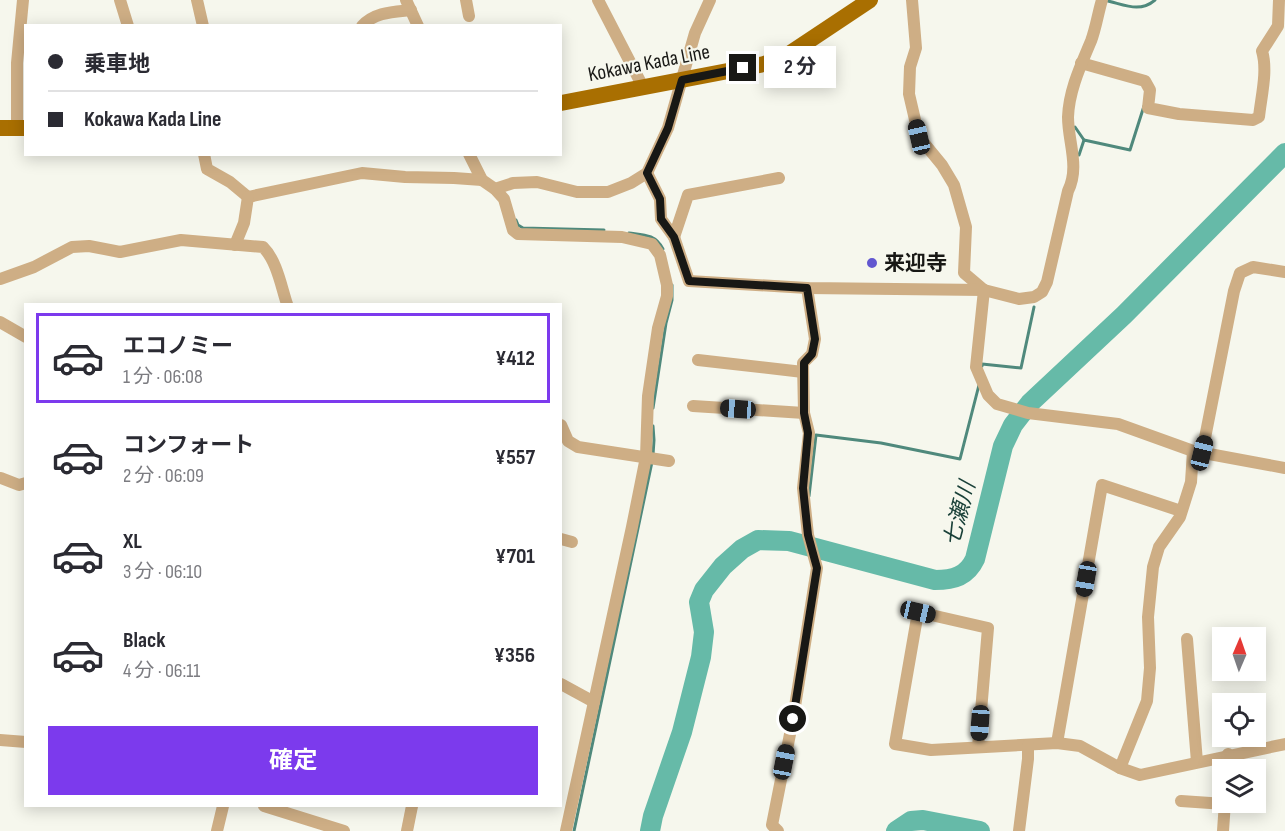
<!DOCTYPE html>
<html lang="ja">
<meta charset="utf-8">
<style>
:root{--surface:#fff;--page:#f2f2f3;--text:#2b2b33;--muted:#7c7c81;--line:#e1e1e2;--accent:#7c3aed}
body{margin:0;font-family:"Sofia Sans Condensed","Noto Sans JP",sans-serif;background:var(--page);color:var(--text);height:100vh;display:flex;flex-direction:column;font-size:22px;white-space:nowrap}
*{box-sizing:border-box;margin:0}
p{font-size:20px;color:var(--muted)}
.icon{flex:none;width:33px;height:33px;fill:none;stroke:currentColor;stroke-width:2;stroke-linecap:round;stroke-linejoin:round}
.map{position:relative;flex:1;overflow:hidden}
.side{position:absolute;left:24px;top:303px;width:538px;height:504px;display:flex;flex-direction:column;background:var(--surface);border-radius:0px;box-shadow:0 3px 15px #0003}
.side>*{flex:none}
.guide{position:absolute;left:24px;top:24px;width:538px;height:132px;border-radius:0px;box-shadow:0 3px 15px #0003;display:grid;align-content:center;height:132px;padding:0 24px;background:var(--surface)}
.needle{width:39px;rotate:2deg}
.buttons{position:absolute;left:1212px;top:627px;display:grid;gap:12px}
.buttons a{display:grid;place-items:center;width:54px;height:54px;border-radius:0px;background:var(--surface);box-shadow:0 3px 15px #0003;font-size:30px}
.end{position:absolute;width:27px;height:27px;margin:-14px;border:8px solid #181815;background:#fff;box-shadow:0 0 0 3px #fff}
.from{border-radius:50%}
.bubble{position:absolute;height:42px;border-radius:0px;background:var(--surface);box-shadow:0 3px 15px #0003;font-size:20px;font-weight:700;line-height:42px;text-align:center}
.car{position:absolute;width:18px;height:36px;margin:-18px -9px;border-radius:8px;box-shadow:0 0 4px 2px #0007;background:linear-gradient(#222 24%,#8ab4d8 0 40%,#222 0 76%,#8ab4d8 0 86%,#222 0)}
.guide b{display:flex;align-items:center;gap:21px;height:57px;font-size:22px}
.guide b+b{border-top:2px solid var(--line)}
.guide i{width:15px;height:15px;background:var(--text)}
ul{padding:10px 0 0;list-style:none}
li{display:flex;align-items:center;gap:18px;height:90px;margin:0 12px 9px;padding:0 12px;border:3px solid transparent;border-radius:0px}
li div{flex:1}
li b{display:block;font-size:22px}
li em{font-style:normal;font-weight:700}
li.current{border-color:var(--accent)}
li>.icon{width:54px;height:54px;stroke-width:1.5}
.action{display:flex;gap:12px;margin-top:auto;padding:12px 24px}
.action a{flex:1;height:69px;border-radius:0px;background:var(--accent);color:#fff;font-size:24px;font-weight:700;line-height:69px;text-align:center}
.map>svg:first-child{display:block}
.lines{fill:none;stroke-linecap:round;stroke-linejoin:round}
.stream{stroke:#4f897c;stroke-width:3}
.river{stroke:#66baa8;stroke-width:20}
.minor{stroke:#ceae85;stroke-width:12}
.major{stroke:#a96f01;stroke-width:16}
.route{stroke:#181815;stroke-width:8}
.poi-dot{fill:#6257d0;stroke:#f6f7ed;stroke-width:2}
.labels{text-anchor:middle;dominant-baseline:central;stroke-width:4.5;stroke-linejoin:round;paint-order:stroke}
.street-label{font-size:21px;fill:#181815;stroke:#f6f7ed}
.poi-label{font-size:21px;font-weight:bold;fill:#181815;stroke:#f6f7ed;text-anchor:start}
.water-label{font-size:22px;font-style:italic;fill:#1a4139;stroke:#f6f7ed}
</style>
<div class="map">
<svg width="1285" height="831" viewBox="0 0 1285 831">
<rect width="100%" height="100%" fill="#f6f7ed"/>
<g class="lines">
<g class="stream">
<path d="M1108,1c17,4 32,12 47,-1"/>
<polyline points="1075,127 1084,140"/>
<polyline points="1079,155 1084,140 1130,150 1144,106"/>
<polyline points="516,220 518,225 523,228 604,230"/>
<path d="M629,233c15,2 26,1 34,16"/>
<polyline points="982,366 982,364 1021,368 1034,307"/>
<polyline points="653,408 666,323 672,300 672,285"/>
<polyline points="653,426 654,440 653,455"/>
<polyline points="809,496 816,435 881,443 960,459 979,385"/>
<polyline points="574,831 652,462"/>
</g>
<g class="river">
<path d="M650,831l3,-15 29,-84 19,-75 3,-25 -5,-30 5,-12 19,-24 19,-17 16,-9 31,1 146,39c19,0 32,-4 40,-21l28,-113 10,-21 17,-22 94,-88 161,-162"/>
<polyline points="896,831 911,821 923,820 980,831"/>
</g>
<g class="minor">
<polyline points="120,0 128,26"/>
<polyline points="197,0 203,26"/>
<polyline points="406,0 418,26"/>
<polyline points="466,0 469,16"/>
<polyline points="598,0 643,87"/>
<polyline points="912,0 916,48 910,67 909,94 919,137 942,165 954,185 966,227 964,273 984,290"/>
<path d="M362,26c13,-14 31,-14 49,-16"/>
<path d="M1081,63l64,18 5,9 -2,18 31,6 74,6 6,-3c2,-20 9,-46 3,-66l16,-25 1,-26"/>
<polyline points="17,128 17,63 23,0"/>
<polyline points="204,154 207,169 230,182 248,197"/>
<polyline points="469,154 482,180 495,189 504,199 513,230 518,234 622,237 652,244 660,255 667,285 667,296 658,328 648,396 646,457 632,527 566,831"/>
<path d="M647,173l13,26 1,20 13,18 15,44 118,7 177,2 35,9 15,-2 8,-5 5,-10 21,-91c12,-24 0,-49 0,-74 1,-27 13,-52 23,-76 5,-13 7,-28 11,-41"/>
<polyline points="495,189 513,183 537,182 577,192 608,192 631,183 647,173 668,128 695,33 710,0"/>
<polyline points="248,197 362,173 405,177 454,178 482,180"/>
<polyline points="674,237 688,195 779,178"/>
<polyline points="235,245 244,223 248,197"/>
<path d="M0,279l34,-12 38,-20 17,-1 31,6 61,-12 82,7c14,14 18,39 24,57"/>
<polyline points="984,290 976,367 988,395 997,404 1028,413 1118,424 1193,451 1285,468"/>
<polyline points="0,322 26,337"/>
<polyline points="698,360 803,372"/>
<polyline points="693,406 804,413"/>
<polyline points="561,425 568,441 578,447 669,461"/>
<polyline points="1202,453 1234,291 1240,273 1253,267 1285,272"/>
<polyline points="1,478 19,485 26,483"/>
<polyline points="561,539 572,542"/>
<polyline points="1187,639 1197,762"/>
<polyline points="561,684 594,702"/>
<polyline points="0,740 26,742"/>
<polyline points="1057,743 1102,485 1181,511"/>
<polyline points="978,747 988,628 918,612 895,744 931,750 1057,743 1080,746 1120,768 1140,775 1285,744"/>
<polyline points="1120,768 1147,701 1150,668 1148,617 1153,567 1159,547 1180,517 1191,482 1193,451"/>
<polyline points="1227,770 1228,754"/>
<polyline points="1181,801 1225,804"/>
<polyline points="264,806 344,831"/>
<polyline points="217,831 223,806"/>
<polyline points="407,831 412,806"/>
<polyline points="778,831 772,825 793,719 817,568 808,535 803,488 809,433 804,413 803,363 812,354 815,339 807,288"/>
<polyline points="1019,831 1028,759 1028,745"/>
<polyline points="1223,831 1225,802"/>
</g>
<g class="major">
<polyline points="561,103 764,64 786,56 870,0"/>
<polyline points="0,128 26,128"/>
</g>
</g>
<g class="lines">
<polyline class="route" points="743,68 682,80 668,128 647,173 660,199 661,219 674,237 689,281 807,288 815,339 812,354 804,363 804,413 808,433 803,488 808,535 817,568 793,719"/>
</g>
<circle class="poi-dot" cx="872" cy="263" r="6"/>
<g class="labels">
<g class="street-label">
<text transform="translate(649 63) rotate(-11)">Kokawa Kada Line</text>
</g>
<g class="poi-label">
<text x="884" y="263">来迎寺</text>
</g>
<g class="water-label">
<text transform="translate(960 514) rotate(-75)">七瀬川</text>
</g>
</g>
</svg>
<div class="buttons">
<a><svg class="needle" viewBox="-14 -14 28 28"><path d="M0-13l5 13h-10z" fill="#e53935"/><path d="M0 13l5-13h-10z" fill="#7c7c81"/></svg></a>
<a><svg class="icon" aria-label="locate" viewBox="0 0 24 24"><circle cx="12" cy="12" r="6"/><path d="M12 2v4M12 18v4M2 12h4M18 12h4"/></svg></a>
<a><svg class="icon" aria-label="layers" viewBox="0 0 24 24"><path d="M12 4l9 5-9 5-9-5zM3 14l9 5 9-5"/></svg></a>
</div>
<i class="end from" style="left:793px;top:719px"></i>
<i class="end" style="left:743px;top:68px"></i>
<div class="bubble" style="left:764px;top:46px;width:72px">2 分</div>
<i class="car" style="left:919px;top:137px;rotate:347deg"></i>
<i class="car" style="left:738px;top:409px;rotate:274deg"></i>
<i class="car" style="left:1202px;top:453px;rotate:14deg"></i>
<i class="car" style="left:1086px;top:579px;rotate:190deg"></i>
<i class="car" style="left:918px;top:612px;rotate:103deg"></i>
<i class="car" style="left:980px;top:723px;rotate:184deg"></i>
<i class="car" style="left:784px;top:762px;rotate:11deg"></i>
<div class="guide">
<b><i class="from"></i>乗車地</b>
<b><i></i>Kokawa Kada Line</b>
</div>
<section class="side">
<ul>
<li class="current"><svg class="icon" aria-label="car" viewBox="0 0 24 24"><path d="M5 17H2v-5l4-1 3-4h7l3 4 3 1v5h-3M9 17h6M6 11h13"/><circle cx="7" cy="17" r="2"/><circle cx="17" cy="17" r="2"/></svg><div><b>エコノミー</b><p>1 分 · 06:08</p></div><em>¥412</em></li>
<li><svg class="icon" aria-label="car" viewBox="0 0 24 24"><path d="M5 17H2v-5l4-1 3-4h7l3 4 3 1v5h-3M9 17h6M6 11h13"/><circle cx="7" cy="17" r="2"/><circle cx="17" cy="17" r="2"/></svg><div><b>コンフォート</b><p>2 分 · 06:09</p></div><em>¥557</em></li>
<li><svg class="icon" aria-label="car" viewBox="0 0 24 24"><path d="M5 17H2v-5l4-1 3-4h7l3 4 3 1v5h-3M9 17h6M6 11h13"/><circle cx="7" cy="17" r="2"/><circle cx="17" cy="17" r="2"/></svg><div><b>XL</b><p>3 分 · 06:10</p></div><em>¥701</em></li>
<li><svg class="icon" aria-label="car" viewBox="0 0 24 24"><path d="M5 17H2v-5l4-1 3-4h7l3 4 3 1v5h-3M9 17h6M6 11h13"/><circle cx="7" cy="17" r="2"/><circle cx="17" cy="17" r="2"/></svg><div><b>Black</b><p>4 分 · 06:11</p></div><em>¥356</em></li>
</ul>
<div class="action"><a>確定</a></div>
</section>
</div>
